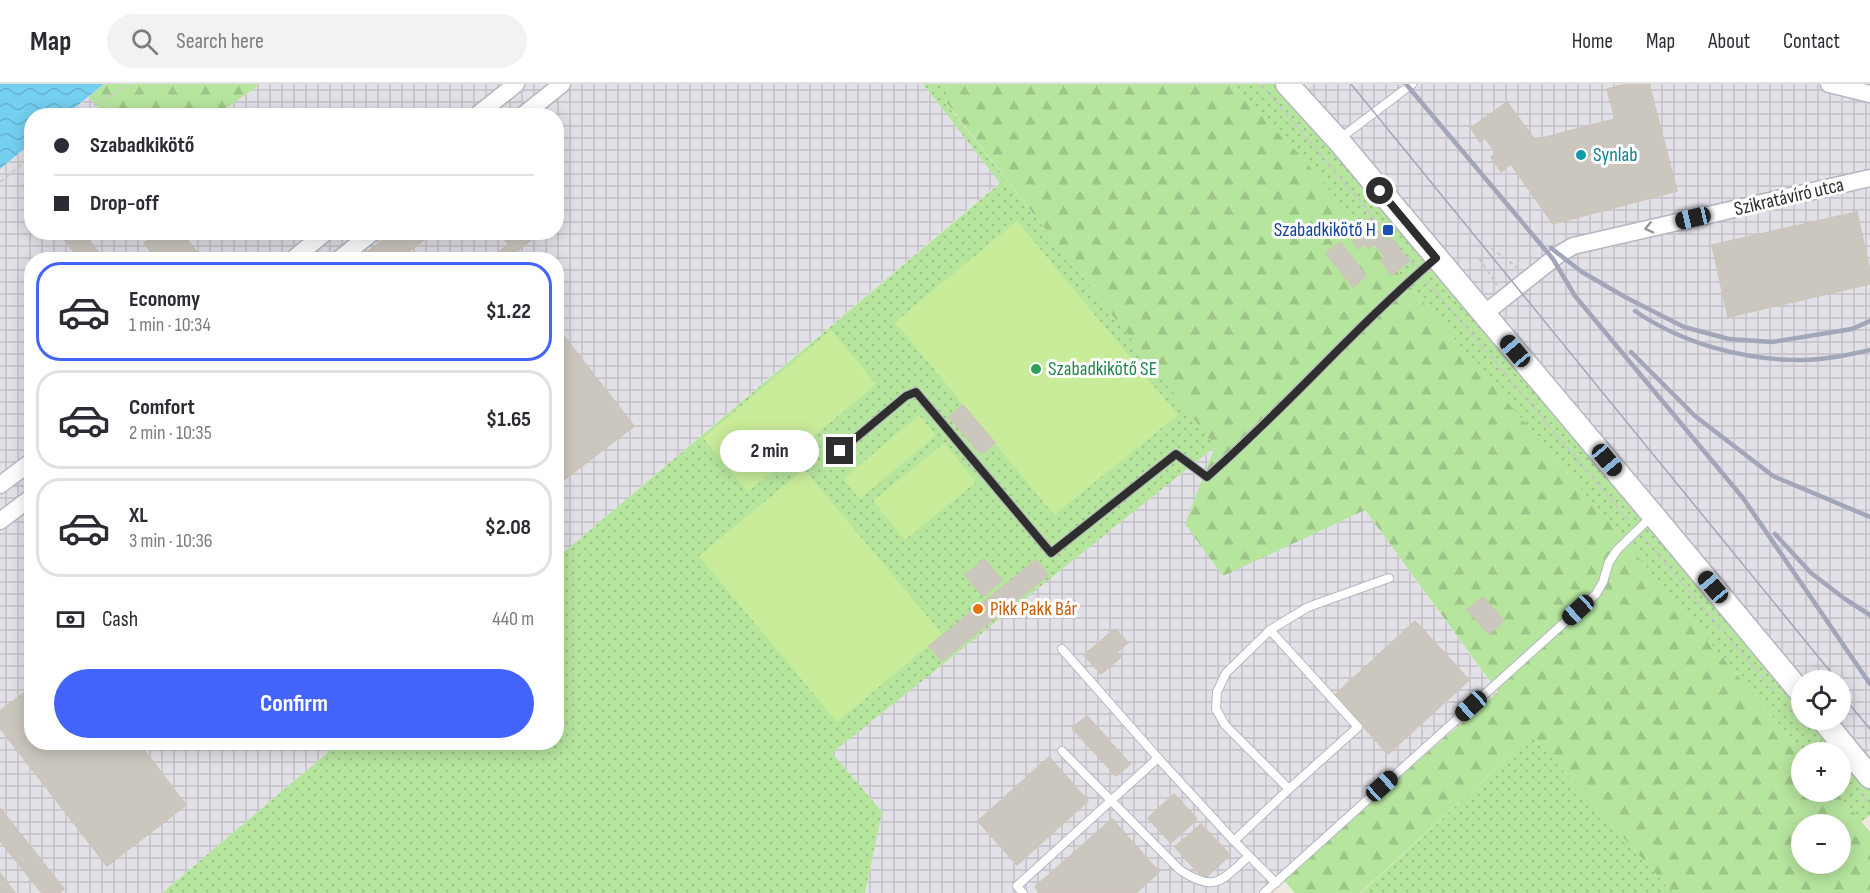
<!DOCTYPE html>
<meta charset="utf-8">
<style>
:root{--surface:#fff;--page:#f2f2f3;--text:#2b2b33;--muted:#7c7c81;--line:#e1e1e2;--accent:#4264fb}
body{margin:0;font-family:"Sofia Sans Condensed",sans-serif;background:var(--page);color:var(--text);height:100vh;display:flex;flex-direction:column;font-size:22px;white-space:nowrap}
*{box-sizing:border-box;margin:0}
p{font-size:20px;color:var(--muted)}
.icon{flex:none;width:33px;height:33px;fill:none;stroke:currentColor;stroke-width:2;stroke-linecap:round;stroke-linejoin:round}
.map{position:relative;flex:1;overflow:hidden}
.drawer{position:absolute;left:24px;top:168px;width:540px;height:498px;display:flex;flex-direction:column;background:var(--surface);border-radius:24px;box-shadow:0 3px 15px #0003}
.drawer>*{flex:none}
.top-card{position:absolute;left:24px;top:24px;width:540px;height:132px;border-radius:24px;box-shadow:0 3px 15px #0003;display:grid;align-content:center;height:132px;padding:0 30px;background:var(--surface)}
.buttons{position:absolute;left:1791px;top:586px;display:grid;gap:12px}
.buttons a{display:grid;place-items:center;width:60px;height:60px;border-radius:50%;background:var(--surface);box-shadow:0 3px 15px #0003;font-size:30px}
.end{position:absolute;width:27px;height:27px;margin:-14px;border:8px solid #2e2e2e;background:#fff;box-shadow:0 0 0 3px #fff}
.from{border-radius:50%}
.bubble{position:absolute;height:42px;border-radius:21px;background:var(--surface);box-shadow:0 3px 15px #0003;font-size:20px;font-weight:700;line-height:42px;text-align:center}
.car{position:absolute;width:18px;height:36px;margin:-18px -9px;border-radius:8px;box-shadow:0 0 4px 2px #0007;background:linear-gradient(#222 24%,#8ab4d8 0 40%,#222 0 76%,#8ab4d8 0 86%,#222 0)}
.top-card b{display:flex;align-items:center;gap:21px;height:57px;font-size:22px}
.top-card b+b{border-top:2px solid var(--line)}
.top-card i{width:15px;height:15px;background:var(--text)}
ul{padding:10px 0 0;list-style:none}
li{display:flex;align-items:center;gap:18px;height:99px;margin:0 12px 9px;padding:0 18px;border:3px solid var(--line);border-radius:24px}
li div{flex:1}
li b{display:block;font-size:22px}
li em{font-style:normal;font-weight:700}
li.current{border-color:var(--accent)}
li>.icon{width:54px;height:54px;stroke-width:1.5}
.pay{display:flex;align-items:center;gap:15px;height:66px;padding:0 30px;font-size:22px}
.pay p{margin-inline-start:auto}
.cta{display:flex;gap:12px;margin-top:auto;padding:12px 30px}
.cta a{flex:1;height:69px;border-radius:36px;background:var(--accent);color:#fff;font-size:24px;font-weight:700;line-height:69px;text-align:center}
header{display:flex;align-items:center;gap:36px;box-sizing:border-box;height:84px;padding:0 30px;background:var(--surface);border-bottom:2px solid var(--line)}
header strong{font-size:28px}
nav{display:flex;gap:33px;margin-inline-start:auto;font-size:21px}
.search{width:420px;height:54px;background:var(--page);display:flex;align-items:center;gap:15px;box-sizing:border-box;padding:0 21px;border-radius:33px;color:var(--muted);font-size:22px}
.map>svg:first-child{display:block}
.industrial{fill:url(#industrial-grid)}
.grass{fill:url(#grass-dots)}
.forest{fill:url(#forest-firs);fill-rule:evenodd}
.pitch{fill:#c9ec9a}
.water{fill:url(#water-waves)}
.building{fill:#cbc7bf;stroke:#cbc5ba;stroke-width:1.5}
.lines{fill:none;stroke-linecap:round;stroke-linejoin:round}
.lane-casing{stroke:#b4b7c1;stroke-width:10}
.street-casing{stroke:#b4b7c1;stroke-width:19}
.secondary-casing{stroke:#b4b7c1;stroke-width:25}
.path{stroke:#c9c9c9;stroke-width:2;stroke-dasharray:4.5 3;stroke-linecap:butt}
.lane{stroke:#fff;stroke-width:8}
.street{stroke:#fff;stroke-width:16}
.secondary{stroke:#fff;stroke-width:22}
.tram{stroke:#a3a6b8;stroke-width:1.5}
.rail{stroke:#a3a6b8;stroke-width:4.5}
.oneway{stroke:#969696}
.route{stroke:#2e2e2e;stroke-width:8}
.culture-dot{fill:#0f9aa8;stroke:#fff;stroke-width:2}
.transit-dot{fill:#1a4fb4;stroke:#fff;stroke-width:2}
.leisure-dot{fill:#2e9e5b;stroke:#fff;stroke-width:2}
.food-dot{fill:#e8710a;stroke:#fff;stroke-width:2}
.labels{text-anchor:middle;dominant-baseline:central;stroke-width:6;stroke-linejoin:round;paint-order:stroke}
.culture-label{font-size:20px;fill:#0d838f;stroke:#fff;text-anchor:start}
.street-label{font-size:20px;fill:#2e2e2e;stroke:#fff}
.transit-label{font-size:20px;fill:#164399;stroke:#fff;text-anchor:end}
.leisure-label{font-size:20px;fill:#27864d;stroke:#fff;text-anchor:start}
.food-label{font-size:20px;fill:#c56008;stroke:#fff;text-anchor:start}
</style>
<header>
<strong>Map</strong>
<div class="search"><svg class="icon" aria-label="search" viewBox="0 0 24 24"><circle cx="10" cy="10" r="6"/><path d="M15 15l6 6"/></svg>Search here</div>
<nav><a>Home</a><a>Map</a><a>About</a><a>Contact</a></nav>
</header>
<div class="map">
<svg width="1870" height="809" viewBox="0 0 1870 809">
<defs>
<pattern id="industrial-grid" width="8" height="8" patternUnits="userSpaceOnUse" patternTransform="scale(1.5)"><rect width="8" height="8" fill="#e3e1e8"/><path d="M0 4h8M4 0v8" fill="none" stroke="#c3c1c7"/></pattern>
<pattern id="grass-dots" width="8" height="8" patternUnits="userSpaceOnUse" patternTransform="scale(1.5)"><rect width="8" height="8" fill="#b6e59e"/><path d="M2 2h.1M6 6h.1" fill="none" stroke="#9dc588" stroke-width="1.8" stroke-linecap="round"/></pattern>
<pattern id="forest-firs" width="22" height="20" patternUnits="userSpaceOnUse" patternTransform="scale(1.5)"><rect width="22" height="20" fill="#b6e59e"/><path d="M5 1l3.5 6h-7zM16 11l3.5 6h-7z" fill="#9dc588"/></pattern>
<pattern id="water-waves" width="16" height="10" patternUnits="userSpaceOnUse" patternTransform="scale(1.5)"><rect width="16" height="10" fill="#75cff0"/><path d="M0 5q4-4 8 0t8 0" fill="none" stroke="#66b2ce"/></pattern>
</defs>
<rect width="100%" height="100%" fill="#efe9e1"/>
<g class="industrial">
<polygon points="260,0 923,0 1000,98 557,474 556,176 32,176 32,658 339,659 162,809 0,809 0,85 31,59 32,148 556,148 556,32 217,31"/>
<polygon points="1300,0 1870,0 1870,693 1823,636 1840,636 1840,597 1802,597"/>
<polygon points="89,13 104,31 66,32"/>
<polygon points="1216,362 1185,440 1365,426 1498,609 1264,809 865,809 882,728 831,669"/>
</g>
<g class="grass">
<polygon points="923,0 949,0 945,18 1216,362 832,669 882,728 865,809 162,809 339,659 556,658 557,474 1000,99"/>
<polygon points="1231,0 1300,0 1801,610 1802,636 1823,636 1870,693 1870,731 1861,738 1836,708 1840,708 1840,669 1803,669 1298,69"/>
<polygon points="1532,652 1673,809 1361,809"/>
</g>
<g class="forest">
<polygon points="104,0 260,0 217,31 104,31 89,13"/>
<path d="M949,0h282l67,69 505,600h-1v39h34l34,40v61h-197l-141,-157 -172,157h-65l-13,-15 216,-186 -133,-182 -142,66 -38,-52 30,-78 -270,-345zM1802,741h38v39h-38z"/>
</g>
<g class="pitch">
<polygon points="1017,137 1178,331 1054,431 895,238"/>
<polygon points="831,246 876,300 748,408 703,354"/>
<polygon points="919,331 936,351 860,415 843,395"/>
<polygon points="944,359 976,398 905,456 873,417"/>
<polygon points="804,385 942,550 837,638 699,472"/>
</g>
<polygon class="water" points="0,0 104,0 66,31 32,32 31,59 0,85"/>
<g class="building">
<polygon points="1625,0 1649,0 1677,107 1553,140 1511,80 1501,88 1491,73 1496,69 1485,54 1480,58 1471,44 1507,18 1535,56 1615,35 1607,5"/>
<polygon points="32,96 32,112 23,102"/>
<polygon points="1857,128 1870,187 1870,200 1728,233 1712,161"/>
<polygon points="1369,135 1386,156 1390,153 1409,177 1392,191 1381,177 1385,173 1375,160 1368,165 1364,160 1358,165 1353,158 1365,148 1360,142"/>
<polygon points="59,148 89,148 85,151 104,176 80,176"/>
<polygon points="157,148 181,148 203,176 158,176 144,159"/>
<polygon points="393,148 434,148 398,176 357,176"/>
<polygon points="506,148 541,148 515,169 502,152"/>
<polygon points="1340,158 1366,192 1353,203 1326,169"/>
<polygon points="509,160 515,169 521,176 503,176 498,169"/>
<polygon points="556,242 634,342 556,402"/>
<polygon points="963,321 995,359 981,370 949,333"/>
<polygon points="984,475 1002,496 983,512 965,491"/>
<polygon points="1036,476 1048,491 942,577 929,562"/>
<polygon points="1483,513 1504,537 1489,550 1467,526"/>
<polygon points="1415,537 1469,596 1388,670 1335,611"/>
<polygon points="1115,545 1128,559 1117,568 1121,573 1101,590 1084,571"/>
<polygon points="32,603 32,658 138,658 186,721 107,782 0,644 0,627"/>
<polygon points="1087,632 1130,680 1116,692 1072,644"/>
<polygon points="1049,673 1088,717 1017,781 978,737"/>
<polygon points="1174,710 1197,735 1171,759 1148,734"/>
<polygon points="0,724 64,805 59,809 42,809 0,757"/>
<polygon points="1112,735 1159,788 1136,809 1040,809 1035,803"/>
<polygon points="1201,740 1230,771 1204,795 1175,763"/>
<polygon points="0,789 15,809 0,809"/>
</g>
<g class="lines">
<g class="lane-casing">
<g id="lane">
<polyline points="1338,56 1412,0"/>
<path d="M840,367l66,-55 10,-4 135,161 125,-99 31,23c79,-70 149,-151 229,-219"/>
<polyline points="1062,565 1158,674"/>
<path d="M1062,667l118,119c35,23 41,11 69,-14"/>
<polyline points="1289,705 1225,641 1216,625 1217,608 1226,589 1270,546 1308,523 1389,494"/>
<polyline points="1234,757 1289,705 1358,643 1270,546"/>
<polyline points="1023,809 1017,802 1158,674 1234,757 1276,799"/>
<polyline points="1264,809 1596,510 1603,498 1609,478 1617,466 1653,431"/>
</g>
</g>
<g class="street-casing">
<g id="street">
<polyline points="1829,0 1870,10"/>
<polyline points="476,32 516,0"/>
<polyline points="522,32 562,0"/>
<polyline points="292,176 326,148"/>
<polyline points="338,176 373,148"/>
<polyline points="1484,230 1558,171 1573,162 1870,94"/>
<polyline points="0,401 32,377"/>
<polyline points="0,437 32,413"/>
</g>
</g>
<g class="secondary-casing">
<g id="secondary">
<polyline points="1287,0 1338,56 1653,431 1802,610"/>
<polyline points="1823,636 1870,693"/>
</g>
</g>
<g class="path">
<polyline points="1261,0 1414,181"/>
<polyline points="82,32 104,14 133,0"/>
<polyline points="0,98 32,72"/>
<polyline points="1491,164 1518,184"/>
<polyline points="1479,174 1497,201"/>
<polyline points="1427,197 1630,438"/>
<polyline points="1644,454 1774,607"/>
<polyline points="1788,623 1807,646"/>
<polyline points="1860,709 1870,721"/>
</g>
<use href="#lane" class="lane"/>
<use href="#street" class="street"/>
<use href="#secondary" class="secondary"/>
<g class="tram">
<polyline points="1351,0 1838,597"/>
<polyline points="1840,609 1870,645"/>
</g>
<g class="rail">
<polyline points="1406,0 1553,175 1575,212 1743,414 1870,600"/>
<polyline points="1551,164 1582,188 1625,213 1684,243 1729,255 1772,258 1852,245 1870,237"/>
<path d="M1635,227c48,33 109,49 166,49 24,0 46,-5 69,-10"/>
<polyline points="1631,268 1695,332 1773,392 1870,433"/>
<polyline points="1775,450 1811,489 1845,515 1870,531"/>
</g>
</g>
<defs><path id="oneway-chevron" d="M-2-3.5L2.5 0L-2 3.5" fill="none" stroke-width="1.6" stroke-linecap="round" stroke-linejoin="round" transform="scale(1.5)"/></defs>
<use class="oneway" href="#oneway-chevron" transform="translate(1649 144) rotate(167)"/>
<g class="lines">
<path class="route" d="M840,367l66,-55 10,-4 135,161 125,-99 31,23c80,-70 149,-151 229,-219l-56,-67"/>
</g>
<circle class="culture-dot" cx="1581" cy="71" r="6"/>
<rect class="transit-dot" x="1382" y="140" width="12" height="12" rx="3"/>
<circle class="leisure-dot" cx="1036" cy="285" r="6"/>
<circle class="food-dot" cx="978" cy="525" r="6"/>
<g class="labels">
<g class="culture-label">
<text x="1593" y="71">Synlab</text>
</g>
<g class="street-label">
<text transform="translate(1789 113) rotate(-13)">Szikratávíró utca</text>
</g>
<g class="transit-label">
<text x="1376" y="146">Szabadkikötő H</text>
</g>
<g class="leisure-label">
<text x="1048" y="285">Szabadkikötő SE</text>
</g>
<g class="food-label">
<text x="990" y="525">Pikk Pakk Bár</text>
</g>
</g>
</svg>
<div class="buttons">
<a><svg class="icon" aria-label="locate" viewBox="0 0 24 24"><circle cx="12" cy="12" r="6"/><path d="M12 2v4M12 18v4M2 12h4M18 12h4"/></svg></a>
<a>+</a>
<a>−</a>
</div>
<i class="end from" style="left:1380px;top:107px"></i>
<i class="end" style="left:840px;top:367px"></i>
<div class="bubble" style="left:720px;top:346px;width:99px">2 min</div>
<i class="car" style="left:1693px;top:134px;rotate:257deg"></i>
<i class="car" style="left:1515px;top:267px;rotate:320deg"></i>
<i class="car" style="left:1607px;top:376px;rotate:140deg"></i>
<i class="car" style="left:1713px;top:503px;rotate:320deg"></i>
<i class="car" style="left:1578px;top:526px;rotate:228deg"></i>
<i class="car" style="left:1471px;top:622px;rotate:228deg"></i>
<i class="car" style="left:1382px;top:702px;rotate:48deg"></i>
<div class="top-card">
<b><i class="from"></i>Szabadkikötő</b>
<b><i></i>Drop-off</b>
</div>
<section class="drawer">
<ul>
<li class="current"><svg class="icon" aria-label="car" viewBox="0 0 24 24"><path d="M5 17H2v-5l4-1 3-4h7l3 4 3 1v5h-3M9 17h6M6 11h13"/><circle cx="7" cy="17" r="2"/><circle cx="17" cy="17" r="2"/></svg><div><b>Economy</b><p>1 min · 10:34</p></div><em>$1.22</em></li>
<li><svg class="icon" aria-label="car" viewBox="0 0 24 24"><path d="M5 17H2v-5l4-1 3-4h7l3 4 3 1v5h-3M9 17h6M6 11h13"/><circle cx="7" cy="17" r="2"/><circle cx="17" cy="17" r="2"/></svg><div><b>Comfort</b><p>2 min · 10:35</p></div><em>$1.65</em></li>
<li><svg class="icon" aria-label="car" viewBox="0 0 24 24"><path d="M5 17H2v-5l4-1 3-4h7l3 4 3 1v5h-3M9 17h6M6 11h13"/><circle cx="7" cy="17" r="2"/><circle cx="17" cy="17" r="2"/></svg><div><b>XL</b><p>3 min · 10:36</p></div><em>$2.08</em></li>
</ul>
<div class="pay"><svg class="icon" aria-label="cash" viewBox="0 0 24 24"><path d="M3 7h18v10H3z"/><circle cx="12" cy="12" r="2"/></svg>Cash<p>440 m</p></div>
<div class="cta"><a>Confirm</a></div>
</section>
</div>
